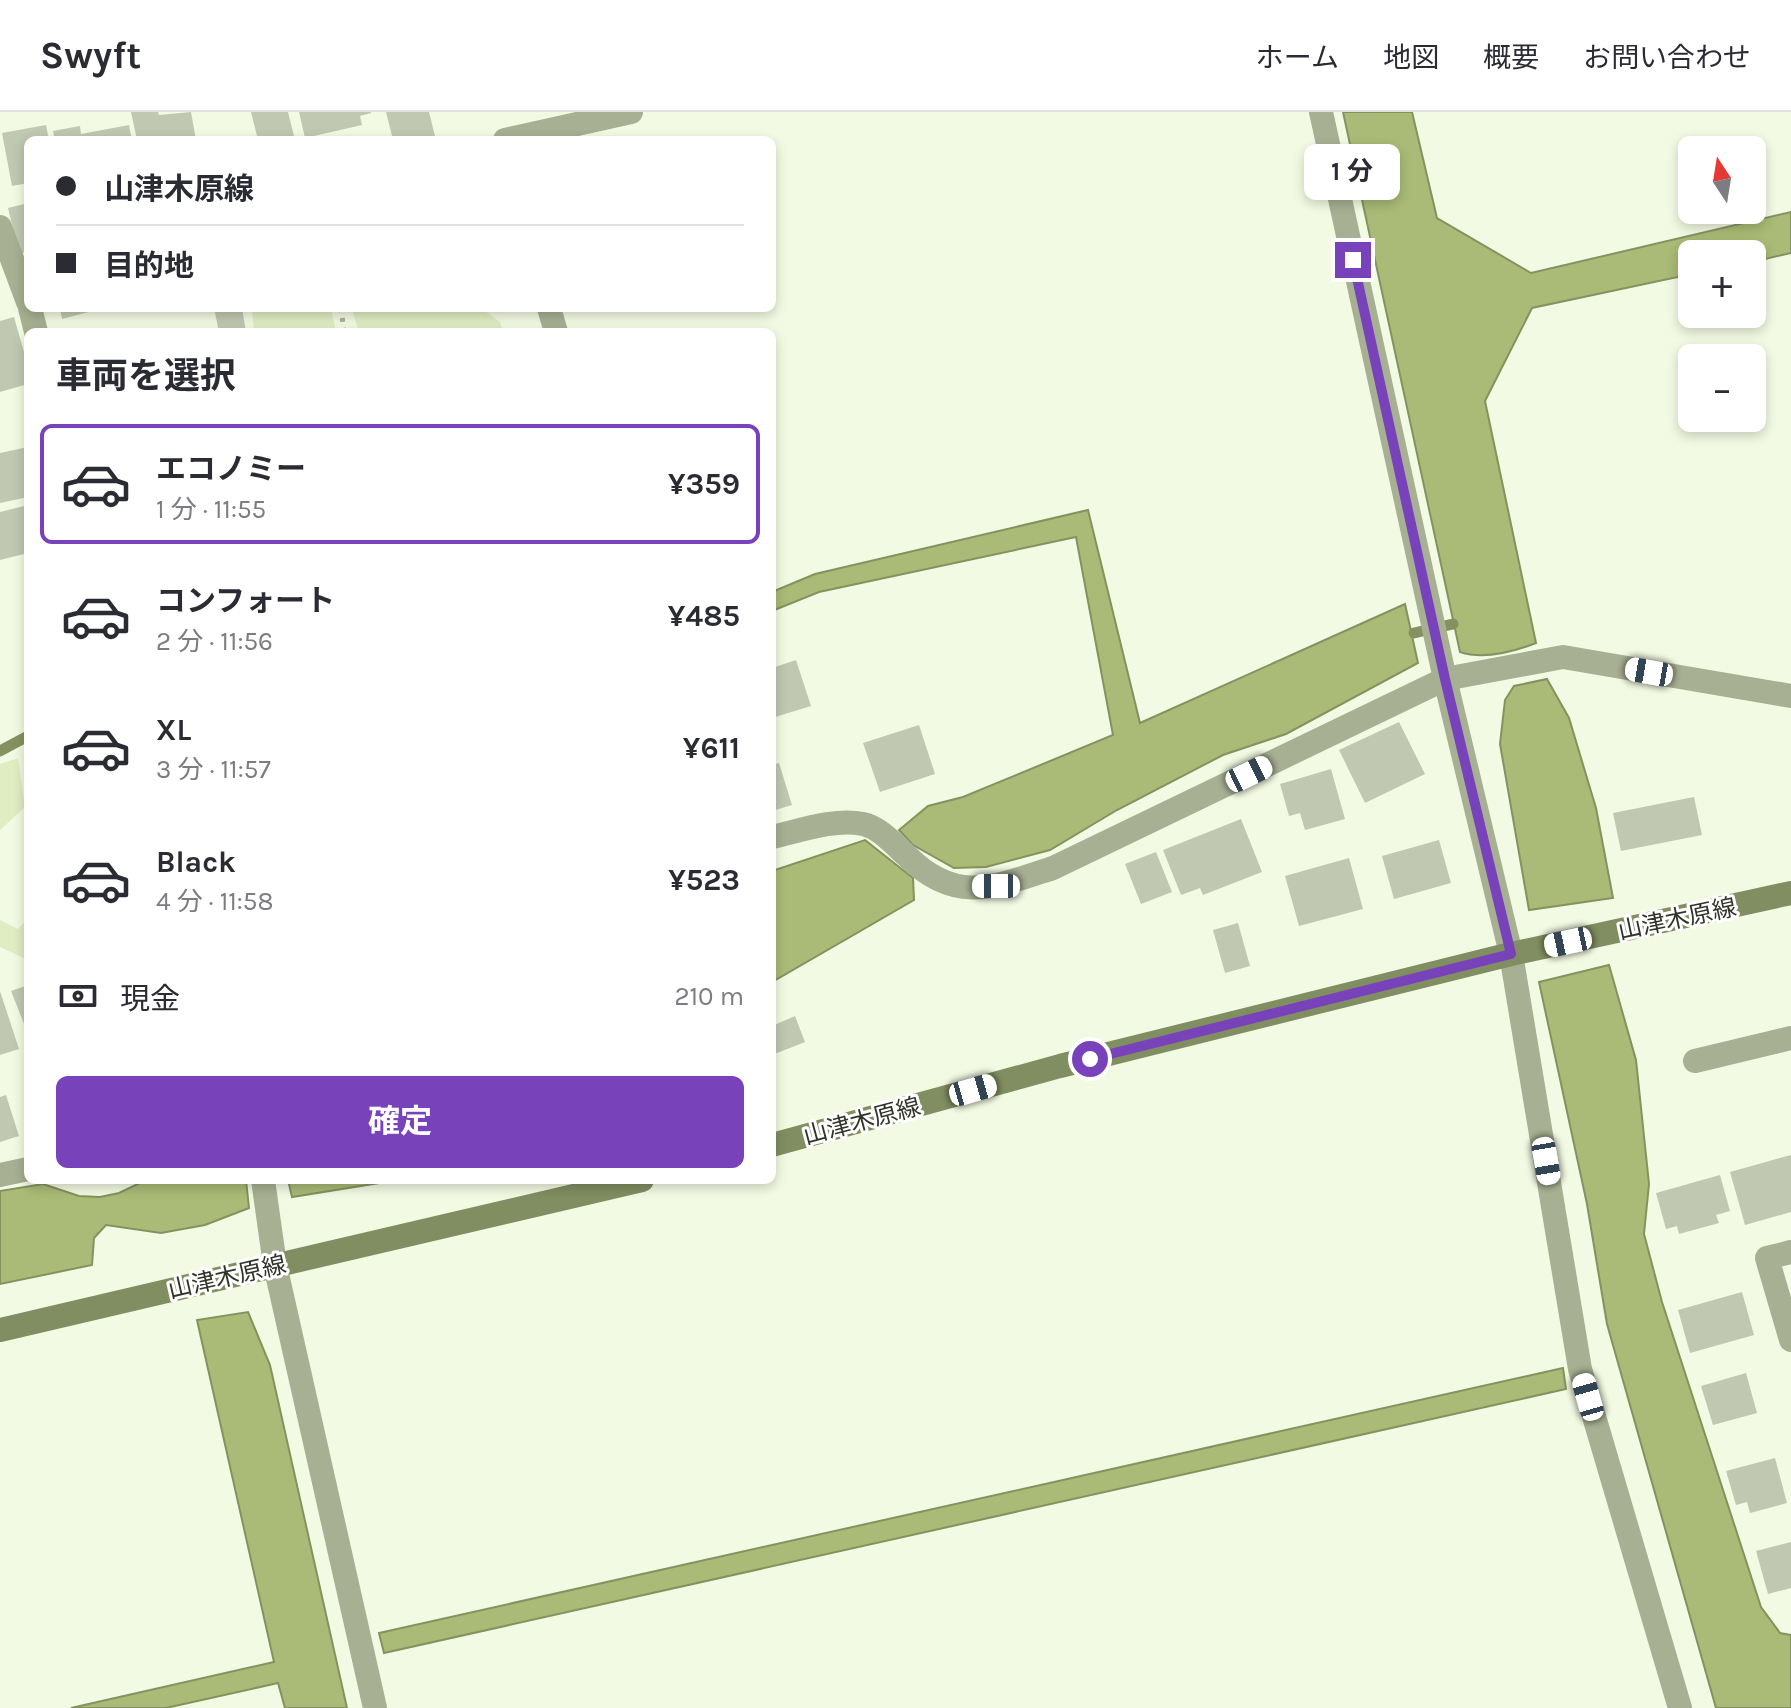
<!DOCTYPE html>
<html lang="ja">
<meta charset="utf-8">
<style>
:root{--surface:#fff;--page:#f7f7f7;--text:#2b2b33;--muted:#7c7c81;--line:#e1e1e2;--accent:#7843ba}
body{margin:0;font-family:Karla,"Noto Sans JP",sans-serif;background:var(--page);color:var(--text);height:100vh;display:flex;flex-direction:column;font-size:30px;white-space:nowrap}
*{box-sizing:border-box;margin:0}
p{font-size:26px;color:var(--muted)}
.icon{flex:none;width:44px;height:44px;fill:none;stroke:currentColor;stroke-width:2;stroke-linecap:round;stroke-linejoin:round}
.map{position:relative;flex:1;overflow:hidden}
.side{position:absolute;left:24px;top:216px;width:752px;height:856px;display:flex;flex-direction:column;background:var(--surface);border-radius:12px;box-shadow:0 4px 12px #0003}
.side>*{flex:none}
.top-card{position:absolute;left:24px;top:24px;width:752px;height:176px;border-radius:12px;box-shadow:0 4px 12px #0003;display:grid;align-content:center;height:176px;padding:0 32px;background:var(--surface)}
.needle{width:52px;rotate:348deg}
.buttons{position:absolute;left:1678px;top:24px;display:grid;gap:16px}
.buttons a{display:grid;place-items:center;width:88px;height:88px;border-radius:12px;background:var(--surface);box-shadow:0 4px 12px #0003;font-size:40px}
.end{position:absolute;width:36px;height:36px;margin:-18px;border:10px solid #7843ba;background:#fff;box-shadow:0 0 0 4px #fff}
.from{border-radius:50%}
.bubble{position:absolute;height:56px;border-radius:12px;background:var(--surface);box-shadow:0 4px 12px #0003;font-size:26px;font-weight:700;line-height:56px;text-align:center}
.car{position:absolute;width:24px;height:48px;margin:-24px -12px;border-radius:10px;box-shadow:0 0 6px 2px #0007;background:linear-gradient(#fff 24%,#345 0 40%,#fff 0 76%,#345 0 86%,#fff 0)}
.top-card b{display:flex;align-items:center;gap:28px;height:76px;font-size:30px}
.top-card b+b{border-top:2px solid var(--line)}
.top-card i{width:20px;height:20px;background:var(--text)}
ul{padding:0;list-style:none}
li{display:flex;align-items:center;gap:24px;height:120px;margin:0 16px 12px;padding:0 16px;border:4px solid transparent;border-radius:12px}
li div{flex:1}
li b{display:block;font-size:30px}
li em{font-style:normal;font-weight:700}
li.active{border-color:var(--accent)}
li>.icon{width:72px;height:72px;stroke-width:1.5}
h2{padding:0 32px;font-size:36px;line-height:96px}
.pay{display:flex;align-items:center;gap:20px;height:88px;padding:0 32px;font-size:30px}
.pay p{margin-inline-start:auto}
.button{display:flex;gap:16px;margin-top:auto;padding:16px 32px}
.button a{flex:1;height:92px;border-radius:12px;background:var(--accent);color:#fff;font-size:32px;font-weight:700;line-height:92px;text-align:center}
header{display:flex;align-items:center;gap:48px;box-sizing:border-box;height:112px;padding:0 40px;background:var(--surface);border-bottom:2px solid var(--line)}
header strong{font-size:38px}
nav{display:flex;gap:44px;margin-inline-start:auto;font-size:28px}
.map>svg:first-child{display:block}
.green{fill:#e0edc2}
.water{fill:#a9bb76;stroke:#859260;stroke-width:2}
.lines{fill:none;stroke-linecap:round;stroke-linejoin:round}
.stream{stroke:#859260;stroke-width:11}
.building{fill:#c1c8b1}
.path{stroke:#abb09f;stroke-width:5;stroke-dasharray:4 6;stroke-linecap:butt}
.street{stroke:#a7b092;stroke-width:24}
.secondary{stroke:#818e61;stroke-width:24}
.route{stroke:#7843ba;stroke-width:10}
.labels{text-anchor:middle;dominant-baseline:central;stroke-width:6;stroke-linejoin:round;paint-order:stroke}
.street-label{font-size:24px;fill:#31342b;stroke:#fff}
</style>
<header>
<strong>Swyft</strong>
<nav><a>ホーム</a><a>地図</a><a>概要</a><a>お問い合わせ</a></nav>
</header>
<div class="map">
<svg width="1791" height="1596" viewBox="0 0 1791 1596">
<rect width="100%" height="100%" fill="#f3fae3"/>
<g class="green">
<polygon points="252,196 331,196 336,220 254,220"/>
<polygon points="361,196 481,196 500,210 503,220 359,220 352,198"/>
<polygon points="18,646 25,695 0,718 0,652"/>
<polygon points="28,806 28,848 0,835 0,808 18,817"/>
</g>
<g class="water">
<path d="M1343,0h69l25,106 94,55 260,-61v41l-39,9v-8h-60v20l-160,34 -47,93 51,242c-23,9 -52,17 -76,9z"/>
<polygon points="1088,398 1140,611 1405,492 1418,551 1286,622 1223,643 1117,698 1050,738 986,755 954,756 913,733 899,718 928,694 963,685 1113,623 1076,425 819,480 772,499 772,480 815,462"/>
<polygon points="1547,567 1569,606 1596,696 1613,786 1529,798 1500,632 1505,588 1514,574"/>
<polygon points="865,728 913,766 914,788 772,870 772,759"/>
<polygon points="1609,853 1636,948 1649,1072 1644,1122 1662,1190 1761,1495 1780,1521 1791,1523 1791,1596 1716,1596 1607,1212 1587,1092 1539,870"/>
<polygon points="146,1068 246,1068 249,1096 205,1113 161,1121 106,1113 94,1126 92,1153 0,1172 0,1079 43,1072 79,1084 100,1085 119,1081"/>
<polygon points="288,1068 398,1068 292,1085"/>
<polygon points="248,1200 270,1253 347,1596 285,1596 278,1571 166,1596 71,1596 274,1550 197,1208"/>
<polygon points="1563,1256 1566,1277 384,1541 379,1521"/>
</g>
<g class="lines">
<g class="stream">
<polyline points="1414,521 1453,512"/>
<polyline points="0,639 28,624"/>
</g>
</g>
<g class="building">
<polygon points="131,0 158,0 159,3 191,0 196,28 137,28"/>
<polygon points="251,0 288,0 295,28 258,28"/>
<polygon points="299,0 371,0 371,1 360,4 362,13 305,26"/>
<polygon points="386,0 429,0 435,24 418,28 393,28"/>
<polygon points="46,13 49,28 28,28 28,71 12,74 2,21"/>
<polygon points="129,13 132,28 55,28 53,19 80,14 81,22"/>
<polygon points="28,91 28,139 19,142 8,96"/>
<polygon points="60,196 100,196 100,197 62,207"/>
<polygon points="214,196 242,196 246,220 219,220"/>
<polygon points="14,205 28,254 28,272 0,280 0,209"/>
<polygon points="28,335 28,385 0,391 0,341"/>
<polygon points="28,393 28,441 0,448 0,400"/>
<polygon points="796,548 811,594 772,606 772,556"/>
<polygon points="1399,610 1425,662 1365,691 1339,638"/>
<polygon points="919,613 935,662 880,680 863,631"/>
<polygon points="779,651 792,693 772,699 772,653"/>
<polygon points="1331,657 1345,707 1305,718 1300,701 1289,704 1280,672"/>
<polygon points="1694,685 1702,723 1621,739 1613,701"/>
<polygon points="1241,707 1262,760 1203,783 1200,776 1181,783 1163,738"/>
<polygon points="1439,728 1451,771 1394,787 1382,744"/>
<polygon points="1156,740 1172,780 1141,792 1125,752"/>
<polygon points="1349,746 1363,797 1299,814 1285,764"/>
<polygon points="1238,811 1250,854 1225,861 1213,818"/>
<polygon points="28,873 28,922 11,879"/>
<polygon points="0,879 19,937 0,943"/>
<polygon points="795,904 805,930 772,943 772,914"/>
<polygon points="6,983 19,1024 0,1030 0,985"/>
<polygon points="1791,1043 1791,1100 1745,1113 1730,1060"/>
<polygon points="1720,1063 1730,1099 1716,1103 1719,1111 1679,1122 1677,1114 1666,1117 1656,1081"/>
<polygon points="1742,1180 1754,1223 1690,1241 1678,1198"/>
<polygon points="1746,1261 1757,1301 1713,1313 1701,1274"/>
<polygon points="1775,1346 1787,1391 1750,1401 1747,1390 1736,1393 1726,1359"/>
<polygon points="1791,1430 1791,1476 1768,1482 1756,1439"/>
</g>
<g class="lines">
<polyline class="path" points="341,196 344,220"/>
<g class="street">
<polyline points="1321,0 1445,567 1511,842 1580,1257 1680,1596"/>
<polyline points="505,28 631,0"/>
<polyline points="0,115 28,190"/>
<polyline points="30,196 36,220"/>
<polyline points="549,196 556,220"/>
<path d="M772,725c27,-6 62,-19 91,-13 16,3 32,21 44,32 49,49 88,31 146,12l392,-189 118,-22 228,39"/>
<polyline points="1695,949 1791,926"/>
<polyline points="0,1063 28,1057"/>
<polyline points="263,1068 275,1153 375,1596"/>
<polyline points="1791,1140 1767,1146 1791,1228"/>
</g>
<g class="secondary">
<polyline points="772,1033 1060,954 1511,842 1791,781"/>
<polyline points="0,1218 642,1068"/>
</g>
</g>
<g class="lines">
<polyline class="route" points="1090,947 1511,842 1445,567 1353,148"/>
</g>
<g class="labels">
<g class="street-label">
<text transform="translate(1677 807) rotate(-12)">山津木原線</text>
<text transform="translate(862 1009) rotate(-15)">山津木原線</text>
<text transform="translate(227 1165) rotate(-13)">山津木原線</text>
</g>
</g>
</svg>
<div class="buttons">
<a><svg class="needle" viewBox="-14 -14 28 28"><path d="M0-13l5 13h-10z" fill="#e53935"/><path d="M0 13l5-13h-10z" fill="#7c7c81"/></svg></a>
<a>+</a>
<a>−</a>
</div>
<i class="end from" style="left:1090px;top:947px"></i>
<i class="end" style="left:1353px;top:148px"></i>
<div class="bubble" style="left:1304px;top:32px;width:96px">1 分</div>
<i class="car" style="left:1649px;top:560px;rotate:280deg"></i>
<i class="car" style="left:1249px;top:662px;rotate:64deg"></i>
<i class="car" style="left:996px;top:774px;rotate:270deg"></i>
<i class="car" style="left:1568px;top:830px;rotate:258deg"></i>
<i class="car" style="left:973px;top:978px;rotate:74deg"></i>
<i class="car" style="left:1546px;top:1049px;rotate:170deg"></i>
<i class="car" style="left:1588px;top:1285px;rotate:344deg"></i>
<div class="top-card">
<b><i class="from"></i>山津木原線</b>
<b><i></i>目的地</b>
</div>
<section class="side">
<h2>車両を選択</h2>
<ul>
<li class="active"><svg class="icon" aria-label="car" viewBox="0 0 24 24"><path d="M5 17H2v-5l4-1 3-4h7l3 4 3 1v5h-3M9 17h6M6 11h13"/><circle cx="7" cy="17" r="2"/><circle cx="17" cy="17" r="2"/></svg><div><b>エコノミー</b><p>1 分 · 11:55</p></div><em>¥359</em></li>
<li><svg class="icon" aria-label="car" viewBox="0 0 24 24"><path d="M5 17H2v-5l4-1 3-4h7l3 4 3 1v5h-3M9 17h6M6 11h13"/><circle cx="7" cy="17" r="2"/><circle cx="17" cy="17" r="2"/></svg><div><b>コンフォート</b><p>2 分 · 11:56</p></div><em>¥485</em></li>
<li><svg class="icon" aria-label="car" viewBox="0 0 24 24"><path d="M5 17H2v-5l4-1 3-4h7l3 4 3 1v5h-3M9 17h6M6 11h13"/><circle cx="7" cy="17" r="2"/><circle cx="17" cy="17" r="2"/></svg><div><b>XL</b><p>3 分 · 11:57</p></div><em>¥611</em></li>
<li><svg class="icon" aria-label="car" viewBox="0 0 24 24"><path d="M5 17H2v-5l4-1 3-4h7l3 4 3 1v5h-3M9 17h6M6 11h13"/><circle cx="7" cy="17" r="2"/><circle cx="17" cy="17" r="2"/></svg><div><b>Black</b><p>4 分 · 11:58</p></div><em>¥523</em></li>
</ul>
<div class="pay"><svg class="icon" aria-label="cash" viewBox="0 0 24 24"><path d="M3 7h18v10H3z"/><circle cx="12" cy="12" r="2"/></svg>現金<p>210 m</p></div>
<div class="button"><a>確定</a></div>
</section>
</div>
